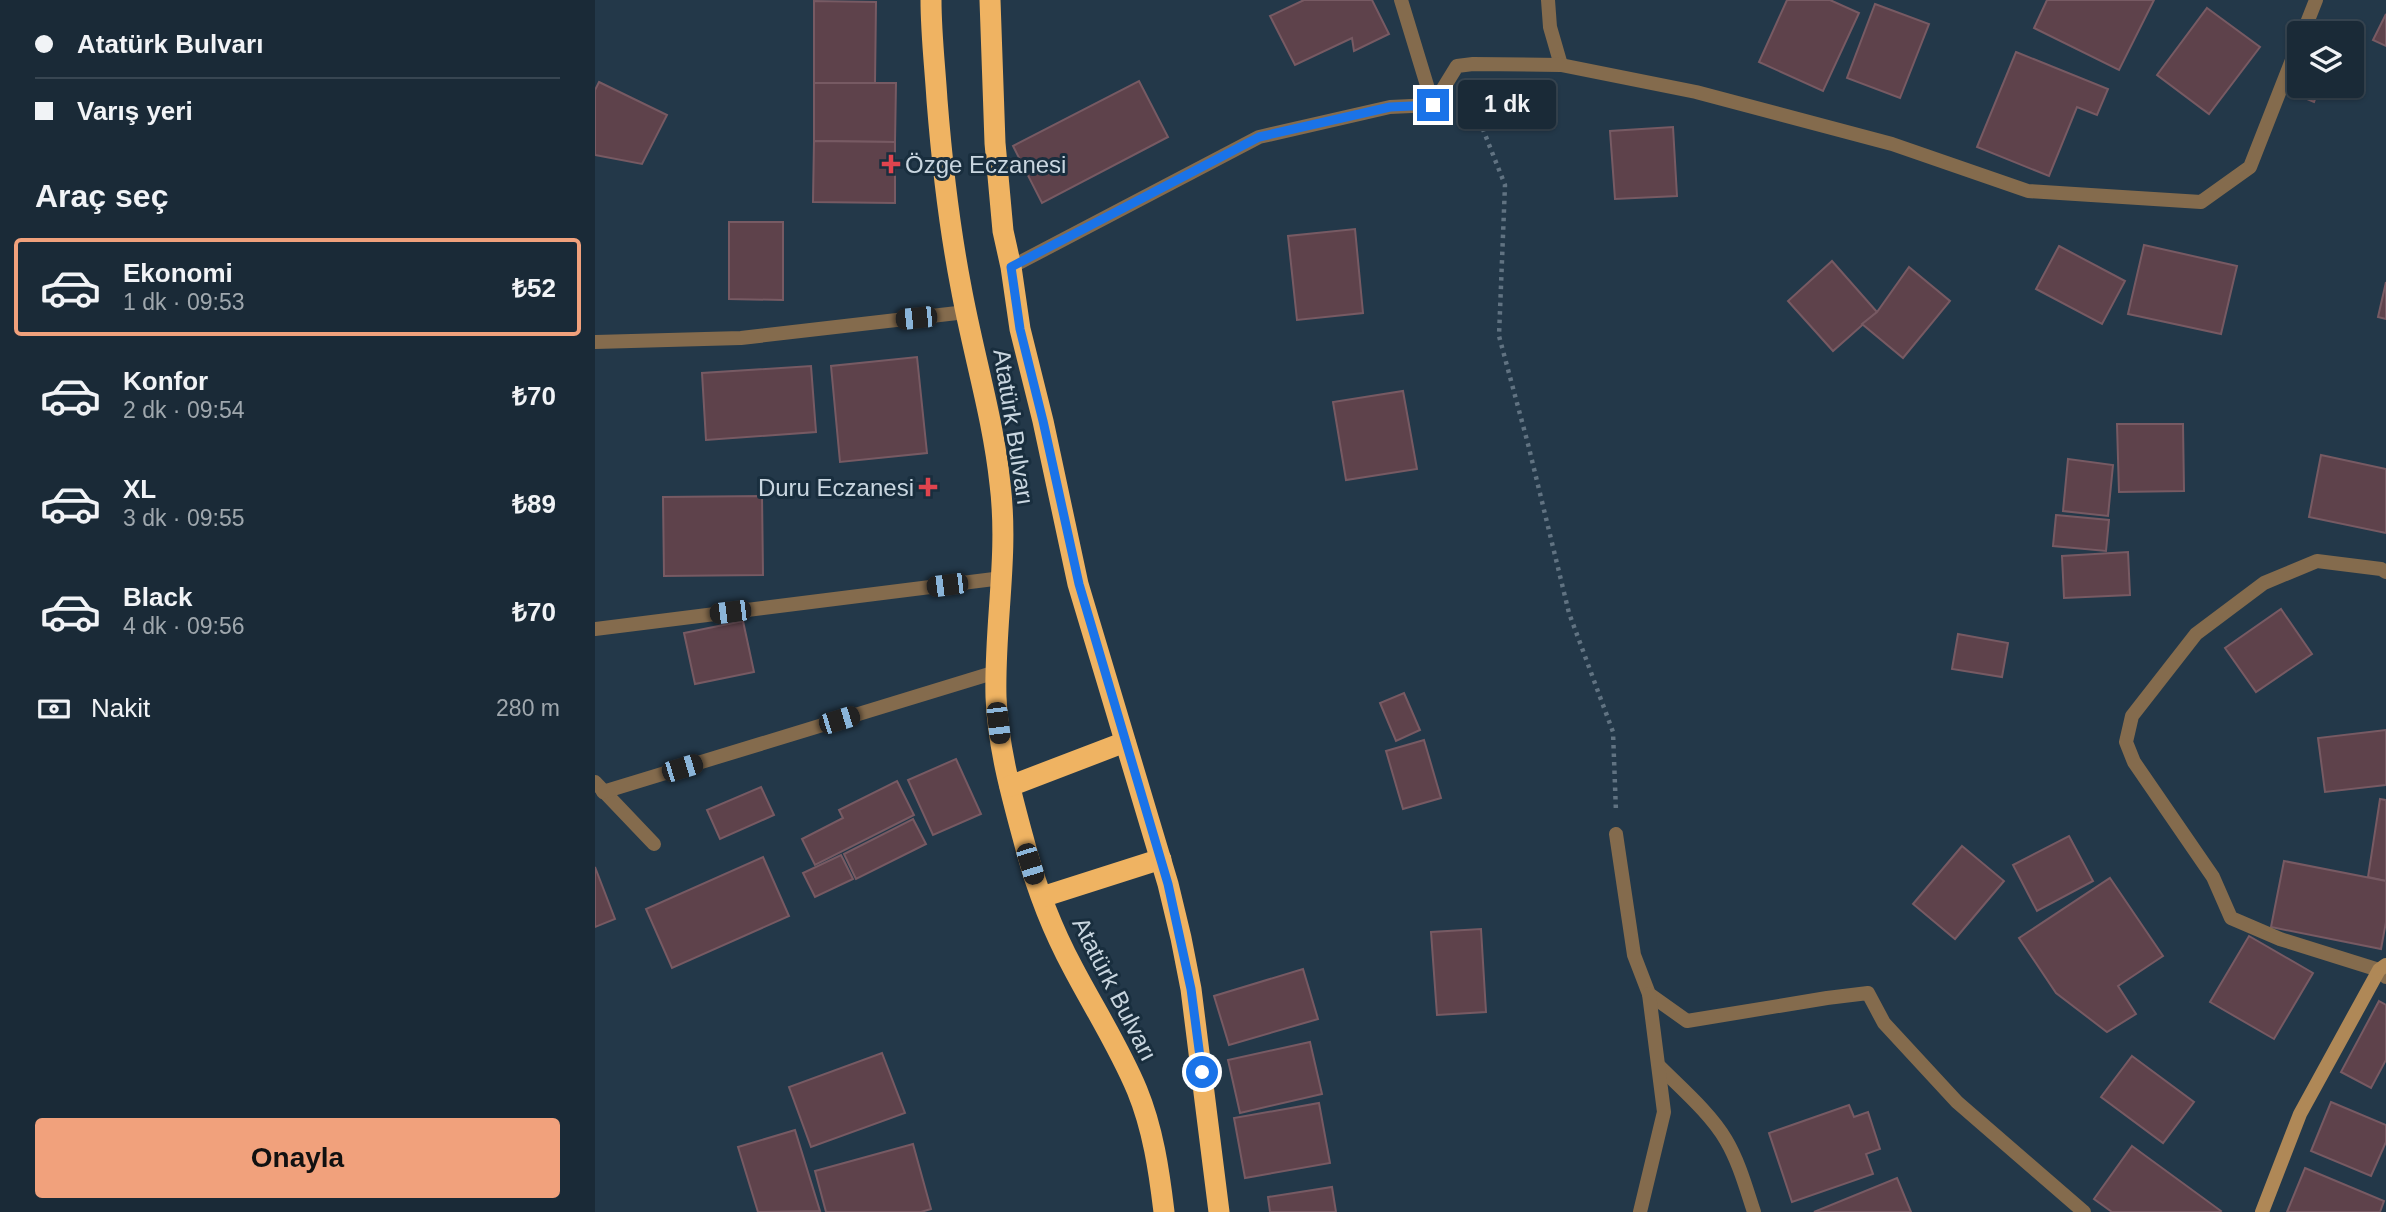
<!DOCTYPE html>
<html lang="tr">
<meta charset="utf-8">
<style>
:root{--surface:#1a2a37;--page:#273642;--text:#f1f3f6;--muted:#9fa7ad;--line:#384652;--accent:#f1a17c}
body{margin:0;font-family:Helvetica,sans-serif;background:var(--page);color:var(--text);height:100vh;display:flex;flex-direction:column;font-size:26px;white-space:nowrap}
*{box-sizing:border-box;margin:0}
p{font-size:23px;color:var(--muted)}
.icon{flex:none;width:38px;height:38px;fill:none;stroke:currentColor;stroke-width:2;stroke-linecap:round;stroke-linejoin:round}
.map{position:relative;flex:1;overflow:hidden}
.sheet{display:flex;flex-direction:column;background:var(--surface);width:595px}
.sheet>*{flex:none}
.banner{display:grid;align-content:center;height:154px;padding:0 35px;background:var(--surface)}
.tools{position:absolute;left:1692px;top:21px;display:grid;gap:14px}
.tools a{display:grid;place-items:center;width:77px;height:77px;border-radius:7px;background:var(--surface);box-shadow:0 2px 5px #0004,0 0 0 2px var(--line);font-size:35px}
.end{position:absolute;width:32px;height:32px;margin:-16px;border:9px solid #1a73e8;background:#fff;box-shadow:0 0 0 4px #fff}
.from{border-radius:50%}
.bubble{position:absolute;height:49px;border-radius:7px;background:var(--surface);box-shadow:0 2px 5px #0004,0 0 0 2px var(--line);font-size:23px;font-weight:600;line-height:49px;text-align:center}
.car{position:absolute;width:21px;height:42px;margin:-21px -10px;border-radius:9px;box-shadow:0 0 5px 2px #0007;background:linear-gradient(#222 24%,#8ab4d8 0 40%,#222 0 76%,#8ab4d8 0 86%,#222 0)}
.banner b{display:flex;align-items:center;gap:24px;height:66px;font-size:26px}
.banner b+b{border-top:2px solid var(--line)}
.banner i{width:18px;height:18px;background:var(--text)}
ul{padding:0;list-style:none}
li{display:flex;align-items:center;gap:21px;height:98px;margin:0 14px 10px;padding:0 21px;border:4px solid transparent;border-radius:7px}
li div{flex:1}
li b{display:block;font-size:26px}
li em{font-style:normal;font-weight:600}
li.selected{border-color:var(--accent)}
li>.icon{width:63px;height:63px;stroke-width:1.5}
h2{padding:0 35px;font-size:32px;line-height:84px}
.pay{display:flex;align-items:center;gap:18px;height:77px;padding:0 35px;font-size:26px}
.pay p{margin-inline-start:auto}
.primary-button{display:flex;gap:14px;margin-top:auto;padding:14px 35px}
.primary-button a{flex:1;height:80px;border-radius:7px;background:var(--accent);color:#111;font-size:28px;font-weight:600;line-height:80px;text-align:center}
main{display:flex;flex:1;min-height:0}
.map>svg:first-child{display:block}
.building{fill:#5e424b;stroke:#775a63;stroke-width:2}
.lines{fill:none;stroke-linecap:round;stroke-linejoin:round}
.path{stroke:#617382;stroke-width:4.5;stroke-dasharray:3.5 5;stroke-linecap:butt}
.street{stroke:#846b4d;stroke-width:14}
.secondary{stroke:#af8857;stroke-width:14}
.highway{stroke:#efb362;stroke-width:21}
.route{stroke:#1a73e8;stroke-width:9}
.health-dot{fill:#e0444e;stroke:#192e3e;stroke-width:2.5}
.labels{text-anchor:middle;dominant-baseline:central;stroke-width:6;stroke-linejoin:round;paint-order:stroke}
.poi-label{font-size:24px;fill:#c9d6e0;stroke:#192e3e;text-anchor:start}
.street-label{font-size:24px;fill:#c9d6e0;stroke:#192e3e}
</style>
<main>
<section class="sheet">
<div class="banner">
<b><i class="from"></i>Atatürk Bulvarı</b>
<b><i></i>Varış yeri</b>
</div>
<h2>Araç seç</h2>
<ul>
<li class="selected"><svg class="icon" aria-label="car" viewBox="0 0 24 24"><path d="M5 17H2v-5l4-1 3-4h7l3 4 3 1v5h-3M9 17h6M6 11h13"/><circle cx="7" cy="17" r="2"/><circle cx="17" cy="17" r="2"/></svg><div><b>Ekonomi</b><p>1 dk · 09:53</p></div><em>₺52</em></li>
<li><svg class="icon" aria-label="car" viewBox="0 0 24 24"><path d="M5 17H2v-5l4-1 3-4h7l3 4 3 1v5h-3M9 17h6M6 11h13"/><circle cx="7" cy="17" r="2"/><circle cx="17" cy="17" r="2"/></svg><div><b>Konfor</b><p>2 dk · 09:54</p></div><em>₺70</em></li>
<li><svg class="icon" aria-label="car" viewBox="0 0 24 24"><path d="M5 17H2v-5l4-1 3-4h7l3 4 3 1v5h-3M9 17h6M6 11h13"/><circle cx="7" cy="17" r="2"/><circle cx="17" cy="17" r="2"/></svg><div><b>XL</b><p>3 dk · 09:55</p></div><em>₺89</em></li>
<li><svg class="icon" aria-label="car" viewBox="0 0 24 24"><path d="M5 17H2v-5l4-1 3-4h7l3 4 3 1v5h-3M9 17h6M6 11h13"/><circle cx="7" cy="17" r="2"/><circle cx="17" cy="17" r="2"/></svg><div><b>Black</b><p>4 dk · 09:56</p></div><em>₺70</em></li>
</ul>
<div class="pay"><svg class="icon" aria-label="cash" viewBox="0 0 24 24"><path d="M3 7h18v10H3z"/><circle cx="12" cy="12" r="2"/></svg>Nakit<p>280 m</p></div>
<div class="primary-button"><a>Onayla</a></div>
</section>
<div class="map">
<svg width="1791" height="1212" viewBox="0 0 1791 1212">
<rect width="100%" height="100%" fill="#233849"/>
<g class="building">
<polygon points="709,0 777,0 794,34 759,51 757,38 700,65 675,16"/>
<polygon points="1192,0 1235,0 1264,13 1228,91 1164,62"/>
<polygon points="1452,0 1559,0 1524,70 1439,28"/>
<polygon points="219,1 281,2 280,83 219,83"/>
<polygon points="1280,4 1334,24 1305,98 1252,78"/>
<polygon points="1612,8 1665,47 1614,114 1562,75"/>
<polygon points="1791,14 1791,46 1778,40"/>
<polygon points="1724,21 1748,31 1747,33 1719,33"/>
<polygon points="1421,52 1513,89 1502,115 1482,107 1454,176 1382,147"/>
<polygon points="1704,68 1704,86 1725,86 1719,102 1695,92"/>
<polygon points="544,81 573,137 447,203 418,146"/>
<polygon points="4,82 72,115 47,164 0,155 0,90"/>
<polygon points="219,83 301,83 300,142 219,141"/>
<polygon points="1078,127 1082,196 1020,199 1015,131"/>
<polygon points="219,141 300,142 300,203 218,202"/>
<polygon points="134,222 188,222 188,300 134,299"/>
<polygon points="760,229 768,313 702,320 693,236"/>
<polygon points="1549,245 1642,266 1626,334 1533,314"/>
<polygon points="1464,246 1530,281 1507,324 1441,289"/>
<polygon points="1237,261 1282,312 1238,351 1193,301"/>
<polygon points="1314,267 1355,301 1308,358 1267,324 1282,312"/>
<polygon points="1791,282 1791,319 1783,317"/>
<polygon points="322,357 332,453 245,462 236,366"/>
<polygon points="216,366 221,432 111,440 107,373"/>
<polygon points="808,391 822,469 751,480 738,402"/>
<polygon points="1522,424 1588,424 1589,491 1524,492"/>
<polygon points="1726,455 1791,469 1791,533 1714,517"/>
<polygon points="1473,459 1518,465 1513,516 1468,511"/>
<polygon points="167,496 168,575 69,576 68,497"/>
<polygon points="1461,515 1514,520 1511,551 1458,546"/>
<polygon points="1533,552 1535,595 1469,598 1467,556"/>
<polygon points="1686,609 1717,654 1661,692 1630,648"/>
<polygon points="148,621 159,672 100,684 89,633"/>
<polygon points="1363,634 1413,643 1407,677 1357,669"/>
<polygon points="809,693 825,730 801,741 785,703"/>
<polygon points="1791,730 1791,785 1730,792 1723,738"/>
<polygon points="829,740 846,798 808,809 791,751"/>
<polygon points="361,759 386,814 338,835 313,780"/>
<polygon points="302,781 319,815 220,865 207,839 248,818 244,810"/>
<polygon points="166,787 179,815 125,839 112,810"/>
<polygon points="1785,799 1791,800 1791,881 1773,877"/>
<polygon points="318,819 331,844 261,879 249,854"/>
<polygon points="1474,836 1498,881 1442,911 1418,865"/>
<polygon points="1367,846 1409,881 1360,939 1318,904"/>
<polygon points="246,855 258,879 220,897 208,873"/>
<polygon points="168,857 194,916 77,968 51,909"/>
<polygon points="1689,861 1791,881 1791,922 1786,949 1676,927"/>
<polygon points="0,867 20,919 0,927"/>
<polygon points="1515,878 1568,956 1523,986 1541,1014 1512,1032 1461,993 1424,938"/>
<polygon points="886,929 891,1012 842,1015 836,932"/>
<polygon points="1654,936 1718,973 1679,1039 1615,1002"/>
<polygon points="708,969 723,1019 634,1045 619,996"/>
<polygon points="1784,1001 1791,1005 1791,1060 1776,1088 1746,1072"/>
<polygon points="715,1042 727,1094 645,1113 633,1060"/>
<polygon points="287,1053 310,1113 216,1147 194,1087"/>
<polygon points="1537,1056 1599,1102 1568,1143 1506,1097"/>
<polygon points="1736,1102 1791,1125 1791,1142 1776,1176 1716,1151"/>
<polygon points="724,1103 735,1163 650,1178 639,1118"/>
<polygon points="1254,1105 1259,1117 1273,1112 1285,1149 1271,1154 1278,1174 1197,1202 1174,1133"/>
<polygon points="200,1130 225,1211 163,1212 143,1147"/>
<polygon points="318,1144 336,1209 326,1212 231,1212 220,1171"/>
<polygon points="1537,1146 1626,1211 1625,1212 1517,1212 1499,1199"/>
<polygon points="1710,1168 1789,1201 1785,1212 1692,1212"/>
<polygon points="1302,1178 1316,1212 1219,1212"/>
<polygon points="737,1187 741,1212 675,1212 673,1197"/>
</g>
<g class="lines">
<polyline class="path" points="872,89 910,185 904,336 933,444 974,613 1018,732 1021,812"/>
<g class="street">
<polyline points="806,0 838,105"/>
<polyline points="953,0 955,27 966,65"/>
<polyline points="1708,33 1721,0"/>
<polyline points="416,267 664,137 795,107 838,105 862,66 878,64 966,65 1101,92 1297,144 1433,191 1606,202 1655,167 1704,42"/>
<polyline points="0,342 146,338 371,312"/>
<polyline points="1791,572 1786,569 1722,561 1669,583 1601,634 1537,716 1531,742 1539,762 1618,877 1636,918 1685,939 1784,970 1791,977"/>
<polyline points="0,629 407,578"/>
<polyline points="0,782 59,844"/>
<polyline points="8,792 401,672"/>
<polyline points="1021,834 1039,955 1054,994 1092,1021 1232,998 1273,993 1289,1023 1362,1102 1489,1212"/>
<path d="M1065,1067c21,21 51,47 66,73 13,22 20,48 28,72"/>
<polyline points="1045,1212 1069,1112 1054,994"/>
</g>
<polyline class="secondary" points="1667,1212 1705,1114 1784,970 1791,965"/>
<g class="highway">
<path d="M336,0c0,34 4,67 6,100 5,63 12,125 24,187 12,66 32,130 39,197 9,71 -6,142 -4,213 2,51 16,100 29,148 11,42 27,84 48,123 21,40 46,79 64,122 16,39 22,80 27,122"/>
<polyline points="395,0 400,143 408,231 416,267 425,329 448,421 483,584 573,884 586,938 596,989 624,1212"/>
<polyline points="415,786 530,742"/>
<polyline points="447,897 566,859"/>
</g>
</g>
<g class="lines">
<polyline class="route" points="607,1072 596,989 573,884 484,584 448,421 425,329 416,267 664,137 795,107 838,105"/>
</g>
<g class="health-dot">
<path d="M292.5 153.5h7v7h7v7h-7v7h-7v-7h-7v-7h7z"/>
<path d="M329.5 476.5h7v7h7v7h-7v7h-7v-7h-7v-7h7z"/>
</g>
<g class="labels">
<g class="poi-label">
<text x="310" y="164">Özge Eczanesi</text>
<text x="319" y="487" text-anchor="end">Duru Eczanesi</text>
</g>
<g class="street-label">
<text transform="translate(419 427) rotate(81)">Atatürk Bulvarı</text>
<text transform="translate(520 989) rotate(63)">Atatürk Bulvarı</text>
</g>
</g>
</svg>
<div class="tools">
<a><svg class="icon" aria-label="layers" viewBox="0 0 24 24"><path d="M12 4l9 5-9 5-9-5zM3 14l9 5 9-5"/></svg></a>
</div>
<i class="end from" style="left:607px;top:1072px"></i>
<i class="end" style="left:838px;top:105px"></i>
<div class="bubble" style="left:863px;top:80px;width:98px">1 dk</div>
<i class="car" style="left:321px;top:318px;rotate:264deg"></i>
<i class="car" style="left:352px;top:585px;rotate:263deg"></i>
<i class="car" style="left:135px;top:612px;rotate:263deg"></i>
<i class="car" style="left:244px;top:720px;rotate:73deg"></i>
<i class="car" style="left:403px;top:723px;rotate:173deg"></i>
<i class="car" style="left:87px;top:768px;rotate:73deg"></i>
<i class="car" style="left:435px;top:864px;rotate:163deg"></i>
</div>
</main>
